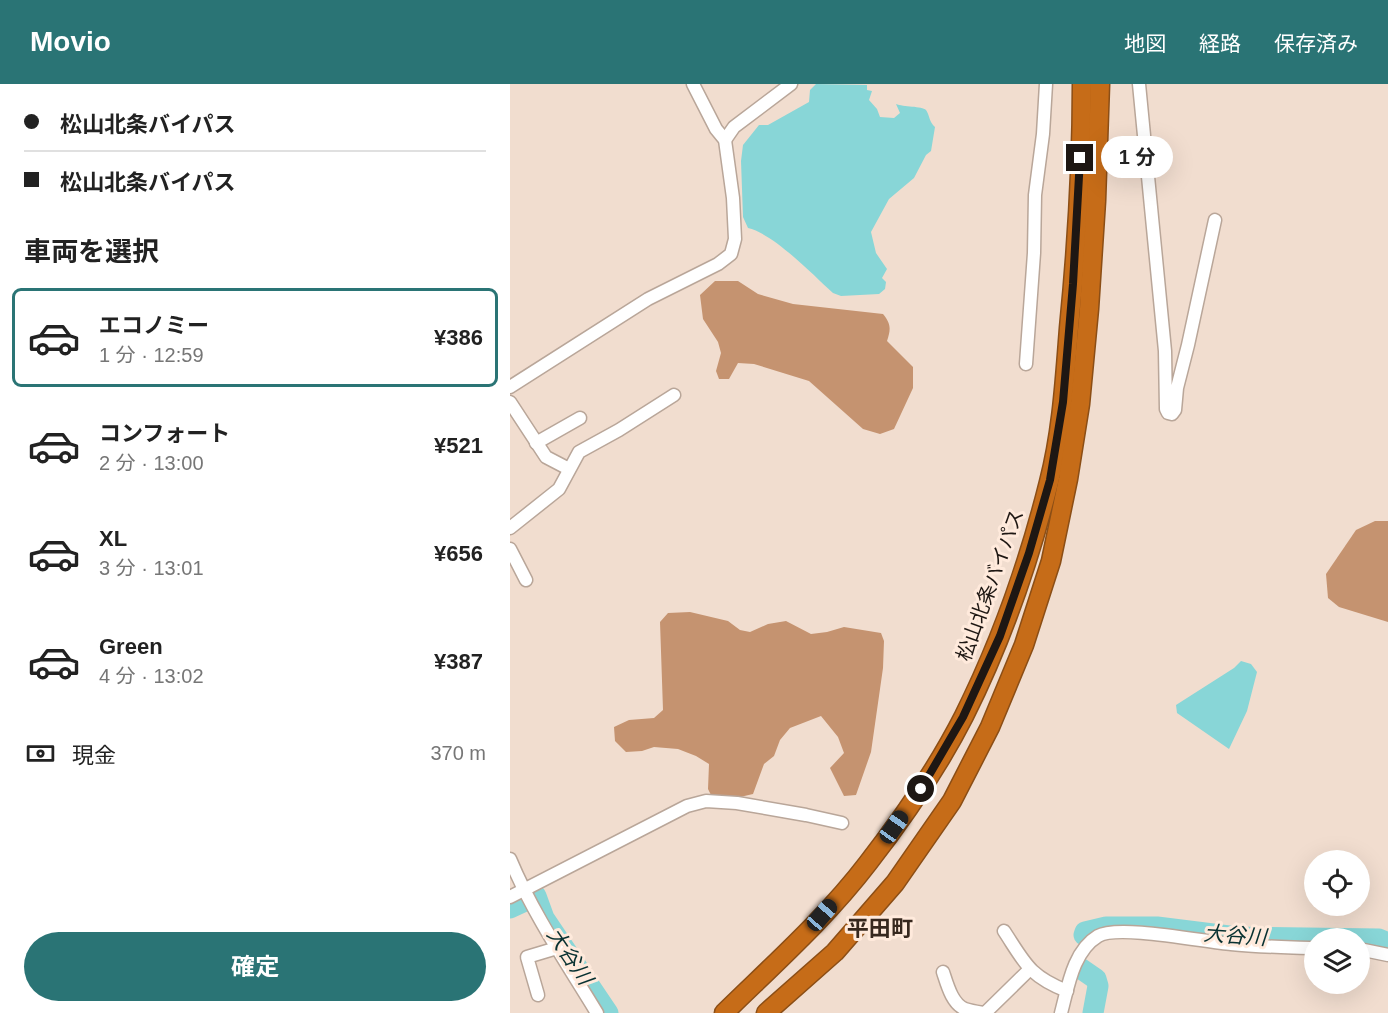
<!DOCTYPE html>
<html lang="ja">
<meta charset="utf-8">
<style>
:root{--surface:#fff;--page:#f2f2f2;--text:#222;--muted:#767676;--line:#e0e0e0;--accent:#2a7475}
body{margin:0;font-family:Arial,"Noto Sans JP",sans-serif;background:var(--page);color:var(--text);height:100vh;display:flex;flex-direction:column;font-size:22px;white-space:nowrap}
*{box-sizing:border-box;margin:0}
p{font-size:20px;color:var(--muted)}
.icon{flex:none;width:33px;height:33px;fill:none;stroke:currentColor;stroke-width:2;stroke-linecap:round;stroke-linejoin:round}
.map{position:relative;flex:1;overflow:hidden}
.panel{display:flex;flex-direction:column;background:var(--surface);width:510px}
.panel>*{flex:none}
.guide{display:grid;align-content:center;height:132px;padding:0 24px;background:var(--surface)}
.tools{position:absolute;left:794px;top:766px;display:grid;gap:12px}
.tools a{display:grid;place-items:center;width:66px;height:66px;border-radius:50%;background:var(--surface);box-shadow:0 6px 24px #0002;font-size:30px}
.end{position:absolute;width:27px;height:27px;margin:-14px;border:8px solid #1e1713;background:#fff;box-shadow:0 0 0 3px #fff}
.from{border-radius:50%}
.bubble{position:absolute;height:42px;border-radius:21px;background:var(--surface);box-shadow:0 6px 24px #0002;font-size:20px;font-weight:700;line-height:42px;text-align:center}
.car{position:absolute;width:18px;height:36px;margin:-18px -9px;border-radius:8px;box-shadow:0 0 4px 2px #0007;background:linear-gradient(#222 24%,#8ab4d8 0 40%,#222 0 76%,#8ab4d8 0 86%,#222 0)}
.guide b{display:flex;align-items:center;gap:21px;height:57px;font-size:22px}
.guide b+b{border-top:2px solid var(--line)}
.guide i{width:15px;height:15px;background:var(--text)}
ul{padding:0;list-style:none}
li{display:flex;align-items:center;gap:18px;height:99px;margin:0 12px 9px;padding:0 12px;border:3px solid transparent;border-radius:9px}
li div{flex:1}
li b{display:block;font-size:22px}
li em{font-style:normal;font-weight:700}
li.on{border-color:var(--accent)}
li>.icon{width:54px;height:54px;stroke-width:1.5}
h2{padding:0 24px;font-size:27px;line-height:72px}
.pay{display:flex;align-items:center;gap:15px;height:66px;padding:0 24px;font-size:22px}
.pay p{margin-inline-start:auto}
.button{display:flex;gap:12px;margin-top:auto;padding:12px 24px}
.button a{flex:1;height:69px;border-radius:36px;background:var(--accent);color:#fff;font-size:24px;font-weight:700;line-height:69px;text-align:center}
header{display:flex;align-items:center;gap:36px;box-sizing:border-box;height:84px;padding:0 30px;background:var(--accent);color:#fff}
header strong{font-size:28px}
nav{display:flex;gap:33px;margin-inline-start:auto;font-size:21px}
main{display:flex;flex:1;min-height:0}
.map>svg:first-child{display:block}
.forest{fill:#c59370}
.water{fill:#88d6d7}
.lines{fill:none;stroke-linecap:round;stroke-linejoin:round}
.river{stroke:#88d6d7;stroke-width:21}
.minor-casing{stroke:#b9a699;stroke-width:15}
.highway-casing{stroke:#8b4e16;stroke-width:21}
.minor{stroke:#fff;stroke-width:12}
.highway{stroke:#c66c18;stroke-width:18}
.route{stroke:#1e1713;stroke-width:8}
.labels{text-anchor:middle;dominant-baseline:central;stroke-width:6;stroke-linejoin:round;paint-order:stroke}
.street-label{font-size:20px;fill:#1e1713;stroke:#ffeadc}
.water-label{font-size:21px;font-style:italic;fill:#083131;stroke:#ffeadc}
.quarter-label{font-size:22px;font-weight:bold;fill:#37281e;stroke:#ffeadc}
</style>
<header>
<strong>Movio</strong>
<nav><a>地図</a><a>経路</a><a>保存済み</a></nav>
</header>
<main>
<section class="panel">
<div class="guide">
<b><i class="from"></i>松山北条バイパス</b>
<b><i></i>松山北条バイパス</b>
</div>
<h2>車両を選択</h2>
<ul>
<li class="on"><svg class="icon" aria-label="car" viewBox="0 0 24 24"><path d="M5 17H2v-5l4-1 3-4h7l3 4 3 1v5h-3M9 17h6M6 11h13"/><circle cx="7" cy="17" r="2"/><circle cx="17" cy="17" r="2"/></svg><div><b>エコノミー</b><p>1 分 · 12:59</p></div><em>¥386</em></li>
<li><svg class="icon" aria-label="car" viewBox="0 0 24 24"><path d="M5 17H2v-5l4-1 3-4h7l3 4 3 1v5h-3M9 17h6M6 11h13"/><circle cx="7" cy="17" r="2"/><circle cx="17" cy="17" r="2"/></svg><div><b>コンフォート</b><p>2 分 · 13:00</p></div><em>¥521</em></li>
<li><svg class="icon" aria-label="car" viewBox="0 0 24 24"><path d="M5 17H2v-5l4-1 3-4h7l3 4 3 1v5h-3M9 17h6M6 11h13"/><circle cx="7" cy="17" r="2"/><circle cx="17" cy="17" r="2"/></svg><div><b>XL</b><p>3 分 · 13:01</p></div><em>¥656</em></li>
<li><svg class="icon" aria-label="car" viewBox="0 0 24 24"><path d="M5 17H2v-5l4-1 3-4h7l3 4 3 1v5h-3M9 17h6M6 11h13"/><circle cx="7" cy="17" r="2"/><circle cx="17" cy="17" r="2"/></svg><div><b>Green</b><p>4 分 · 13:02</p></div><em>¥387</em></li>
</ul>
<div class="pay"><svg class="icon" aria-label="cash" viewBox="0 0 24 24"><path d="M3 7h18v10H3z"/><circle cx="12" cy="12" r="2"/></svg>現金<p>370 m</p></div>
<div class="button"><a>確定</a></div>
</section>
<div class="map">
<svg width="878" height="929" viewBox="0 0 878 929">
<rect width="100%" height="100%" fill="#f1ddcf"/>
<g class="forest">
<path d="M205,197h23l20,13 35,10 90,10c8,10 8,15 4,27l26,26v21l-19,41 -14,5 -17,-5 -54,-48 -55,-17 -16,-1 -9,16h-10l-3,-8 5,-18 -3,-11 -15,-23 -3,-24z"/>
<polygon points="865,437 878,437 878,538 829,523 818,514 816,490 846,446"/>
<polygon points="180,528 218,537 230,546 240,548 258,540 276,537 301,550 317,548 334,543 371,549 374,557 373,584 361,668 346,711 334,712 320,684 334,669 328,653 311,632 280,644 270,656 264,672 254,680 243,710 230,713 201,711 198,705 199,680 186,672 168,665 144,663 132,667 116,668 105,657 104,643 119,636 144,634 153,626 150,538 158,529"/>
</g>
<g class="water">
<path d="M306,0l51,1v5l5,1 -3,9 8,9 3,8 14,1 6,-5 -4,-9c7,3 26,2 30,6 4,6 3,12 9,17l-4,24 -5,4 -12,23 -25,21 -18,33 5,21 11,16 -5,9 4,4 -1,7 -6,5 -38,2 -8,-3c-21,-19 -59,-59 -85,-65l-5,-11 -2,-56 2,-16 16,-20h9l41,-23 1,-12z"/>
<polygon points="731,577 741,580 747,588 737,627 719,665 667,629 666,621 724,584"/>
</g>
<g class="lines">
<g class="river">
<polyline points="26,812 34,834 98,929"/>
<polyline points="0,824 13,818"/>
<polyline points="574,851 575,848 596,843 647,843 727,853 869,855 878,859"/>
<polyline points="570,884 586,895 588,902 583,929"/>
</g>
<g class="minor-casing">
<g id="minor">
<polyline points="629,0 655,267 656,325 658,329 662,330 665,326 667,304 678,261 705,136"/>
<polyline points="215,56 224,43 281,0"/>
<polyline points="516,280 524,169 525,111 533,50 536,0"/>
<polyline points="0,303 138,215 208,180 221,170 225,155 223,114 215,56 206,45 183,0"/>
<polyline points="0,318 36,373 59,385"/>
<polyline points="26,359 70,334"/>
<polyline points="0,444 49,405 69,368 109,346 164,311"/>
<polyline points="0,465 16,496"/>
<path d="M0,775c23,55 56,103 87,154"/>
<polyline points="0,813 177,722 196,717 227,719 296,731 332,739"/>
<path d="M494,847c21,32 25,45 63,60"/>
<polyline points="849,865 878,871"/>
<path d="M433,888c4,12 9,32 22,37 6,2 13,3 19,4"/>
<polyline points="28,911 17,873 47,864"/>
<polyline points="475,929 519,886"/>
<path d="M551,929c7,-26 12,-62 37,-77 20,-12 107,6 133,8 27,3 55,3 83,4"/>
</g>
</g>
<g class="highway-casing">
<g id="highway">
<path d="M214,929c49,-48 102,-95 144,-150 35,-45 70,-96 96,-147 37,-74 65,-154 85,-234 13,-50 16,-103 20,-154 8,-81 13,-163 13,-244"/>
<polyline points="256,929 325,868 385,799 442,717 480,643 514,561 541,477 558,395 570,320 579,225 586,117 590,0"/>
</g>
</g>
<use href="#minor" class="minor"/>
<use href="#highway" class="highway"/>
</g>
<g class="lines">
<polyline class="route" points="411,705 453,633 490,552 519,469 540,396 553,318 563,200 570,74"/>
</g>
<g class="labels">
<g class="street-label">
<text transform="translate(480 501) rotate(-70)">松山北条バイパス</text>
</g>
<g class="water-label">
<text transform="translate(725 851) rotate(4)">大谷川</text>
<text transform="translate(60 872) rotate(56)">大谷川</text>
</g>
<g class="quarter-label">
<text x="370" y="844">平田町</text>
</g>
</g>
</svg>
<div class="tools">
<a><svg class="icon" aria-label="locate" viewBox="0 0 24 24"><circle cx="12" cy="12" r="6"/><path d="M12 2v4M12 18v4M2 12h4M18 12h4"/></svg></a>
<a><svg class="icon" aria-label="layers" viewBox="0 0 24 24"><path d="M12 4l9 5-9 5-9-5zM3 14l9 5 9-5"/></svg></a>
</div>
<i class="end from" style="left:411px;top:705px"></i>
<i class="end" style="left:570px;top:74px"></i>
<div class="bubble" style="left:591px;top:52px;width:72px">1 分</div>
<i class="car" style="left:384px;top:743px;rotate:35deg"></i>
<i class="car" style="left:312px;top:831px;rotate:41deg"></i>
</div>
</main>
